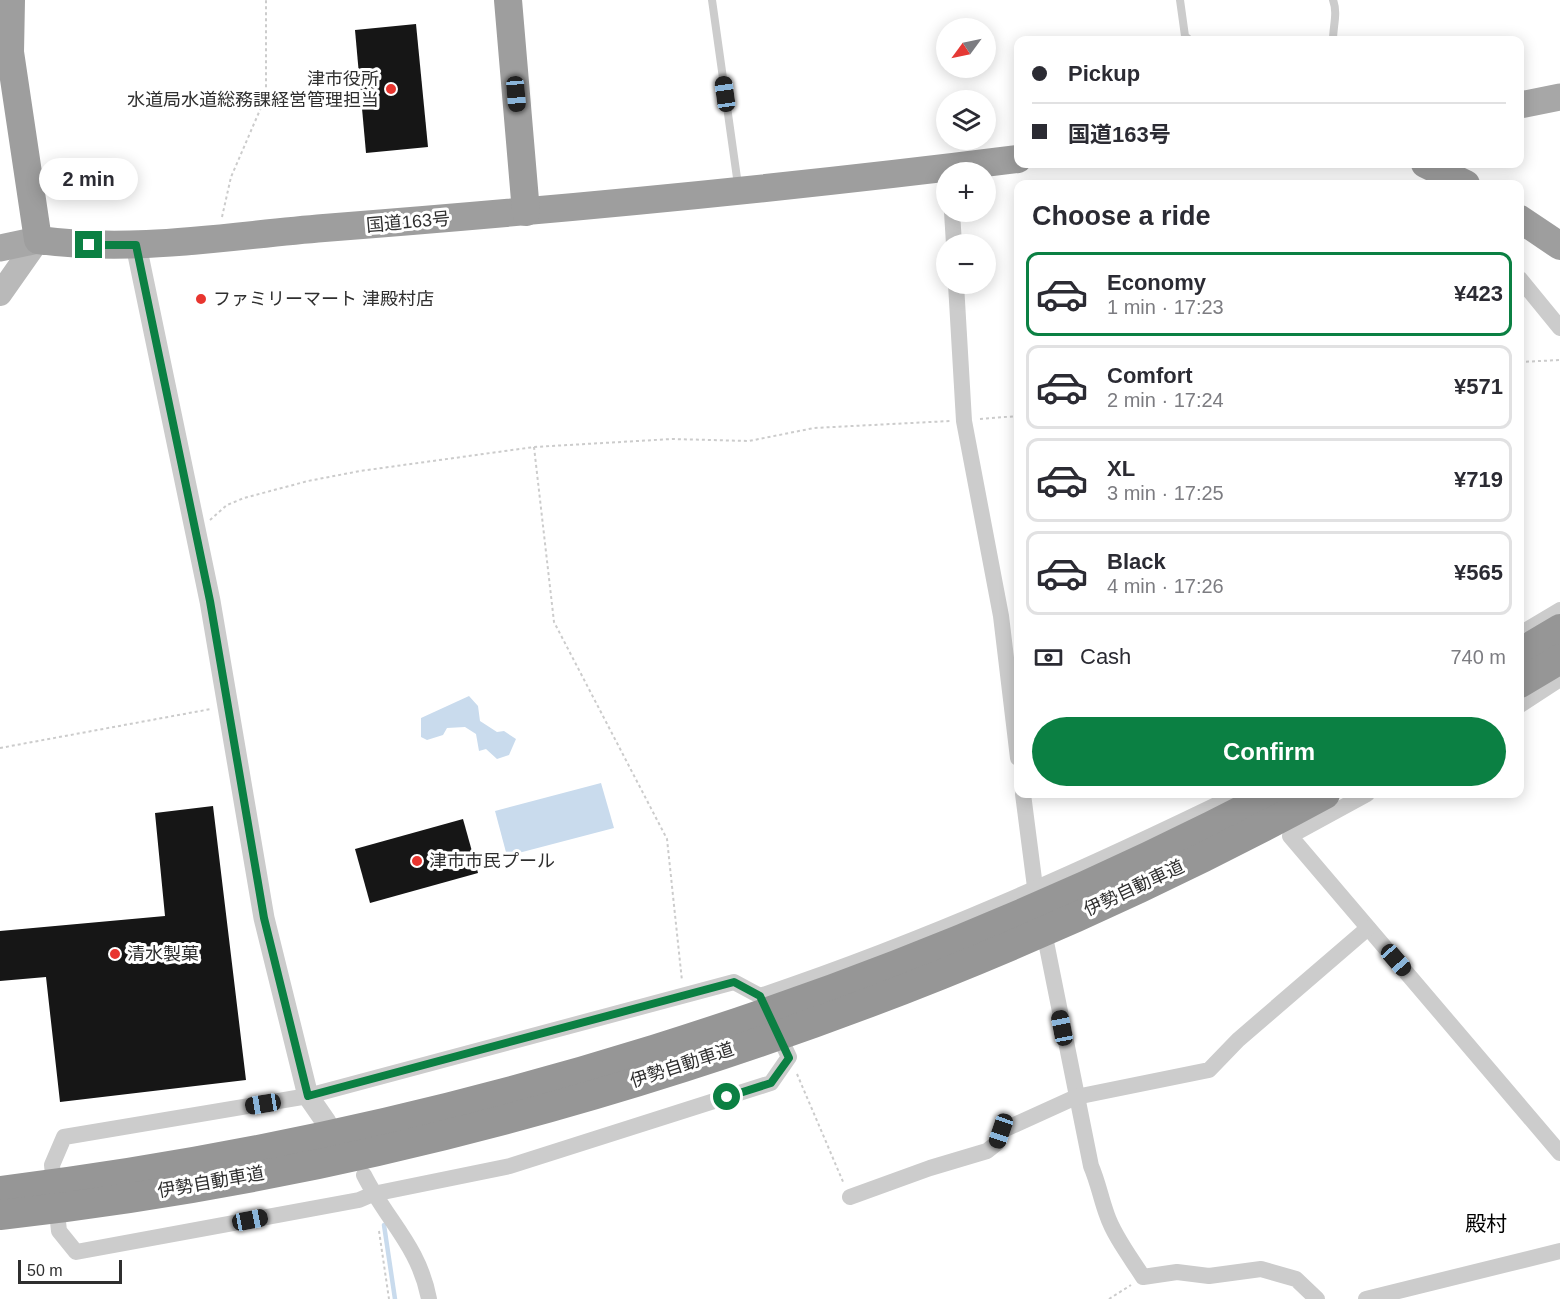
<!DOCTYPE html>
<meta charset="utf-8">
<style>
:root{--surface:#fff;--page:#f2f2f3;--text:#2b2b33;--muted:#7c7c81;--line:#e1e1e2;--accent:#0b8043}
body{margin:0;font-family:Helvetica,"Noto Sans JP",sans-serif;background:var(--page);color:var(--text);height:100vh;display:flex;flex-direction:column;font-size:22px;white-space:nowrap}
*{box-sizing:border-box;margin:0}
p{font-size:20px;color:var(--muted)}
.icon{flex:none;width:33px;height:33px;fill:none;stroke:currentColor;stroke-width:2;stroke-linecap:round;stroke-linejoin:round}
.map{position:relative;flex:1;overflow:hidden}
.sheet{position:absolute;left:1014px;top:180px;width:510px;height:618px;display:flex;flex-direction:column;background:var(--surface);border-radius:12px;box-shadow:0 3px 15px #0003}
.sheet>*{flex:none}
.hud{position:absolute;left:1014px;top:36px;width:510px;height:132px;border-radius:12px;box-shadow:0 3px 15px #0003;display:grid;align-content:center;height:132px;padding:0 18px;background:var(--surface)}
.needle{width:39px;rotate:237deg}
.buttons{position:absolute;left:936px;top:18px;display:grid;gap:12px}
.buttons a{display:grid;place-items:center;width:60px;height:60px;border-radius:50%;background:var(--surface);box-shadow:0 3px 15px #0003;font-size:30px}
.scale{position:absolute;left:18px;bottom:15px;width:104px;box-sizing:border-box;padding-left:6px;border:3px solid #2f2f2f;border-top:0;font-size:16px;line-height:21px;white-space:nowrap;color:#2f2f2f;-webkit-text-stroke:4px #fff;paint-order:stroke}
.end{position:absolute;width:27px;height:27px;margin:-14px;border:8px solid #0b8043;background:#fff;box-shadow:0 0 0 3px #fff}
.from{border-radius:50%}
.bubble{position:absolute;height:42px;border-radius:21px;background:var(--surface);box-shadow:0 3px 15px #0003;font-size:20px;font-weight:700;line-height:42px;text-align:center}
.car{position:absolute;width:18px;height:36px;margin:-18px -9px;border-radius:8px;box-shadow:0 0 4px 2px #0007;background:linear-gradient(#222 24%,#8ab4d8 0 40%,#222 0 76%,#8ab4d8 0 86%,#222 0)}
.hud b{display:flex;align-items:center;gap:21px;height:57px;font-size:22px}
.hud b+b{border-top:2px solid var(--line)}
.hud i{width:15px;height:15px;background:var(--text)}
ul{padding:0;list-style:none}
li{display:flex;align-items:center;gap:18px;height:84px;margin:0 12px 9px;padding:0 6px;border:3px solid var(--line);border-radius:12px}
li div{flex:1}
li b{display:block;font-size:22px}
li em{font-style:normal;font-weight:700}
li.current{border-color:var(--accent)}
li>.icon{width:54px;height:54px;stroke-width:1.5}
h2{padding:0 18px;font-size:27px;line-height:72px}
.pay{display:flex;align-items:center;gap:15px;height:66px;padding:0 18px;font-size:22px}
.pay p{margin-inline-start:auto}
.button{display:flex;gap:12px;margin-top:auto;padding:12px 18px}
.button a{flex:1;height:69px;border-radius:36px;background:var(--accent);color:#fff;font-size:24px;font-weight:700;line-height:69px;text-align:center}
.map>svg:first-child{display:block}
.water{fill:#c9dbed}
.lines{fill:none;stroke-linecap:round;stroke-linejoin:round}
.stream{stroke:#c9dbed;stroke-width:4.5}
.building{fill:#161616}
.path{stroke:#ccc;stroke-width:2;stroke-dasharray:3 3;stroke-linecap:butt}
.service{stroke:#ccc;stroke-width:8}
.minor{stroke:#ccc;stroke-width:16}
.tertiary{stroke:#ccc;stroke-width:21}
.secondary{stroke:#b9b9b9;stroke-width:24}
.primary{stroke:#a7a7a7;stroke-width:27}
.trunk{stroke:#9e9e9e;stroke-width:28}
.motorway{stroke:#969696;stroke-width:30}
.route{stroke:#0b8043;stroke-width:8}
.poi-dot{fill:#e8352f;stroke:#fff;stroke-width:2}
.labels{text-anchor:middle;dominant-baseline:central;stroke-width:6;stroke-linejoin:round;paint-order:stroke}
.poi-label{font-size:18px;fill:#2f2f2f;stroke:#fff;text-anchor:start}
.street-label{font-size:18px;fill:#2f2f2f;stroke:#fff}
.quarter-label{font-size:21px;fill:#000;stroke:#fff}
</style>
<div class="map">
<svg width="1560" height="1299" viewBox="0 0 1560 1299">
<rect width="100%" height="100%" fill="#fff"/>
<g class="water">
<polygon points="469,696 478,706 480,721 497,732 504,731 516,739 509,755 497,759 486,749 479,751 476,734 465,727 447,728 443,735 427,740 421,737 421,718"/>
<polygon points="601,783 614,828 507,856 495,811"/>
</g>
<g class="lines">
<polyline class="stream" points="384,1225 395,1299"/>
</g>
<g class="building">
<polygon points="416,24 428,147 366,153 355,30"/>
<polygon points="213,806 246,1080 60,1102 46,977 0,981 0,931 165,916 155,813"/>
<polygon points="463,819 478,873 370,903 355,849"/>
</g>
<g class="lines">
<g class="path">
<polyline points="222,217 231,177 266,96 266,0"/>
<polyline points="1520,362 1560,360"/>
<polyline points="980,419 1018,416"/>
<polyline points="534,447 554,622 667,839 682,981"/>
<polyline points="210,520 227,505 244,498 308,481 360,471 534,447 672,439 749,441 814,428 950,421"/>
<polyline points="0,748 211,709"/>
<polyline points="797,1074 844,1184"/>
<polyline points="379,1231 389,1299"/>
<polyline points="1109,1299 1131,1285"/>
</g>
<g class="service">
<polyline points="712,0 738,185"/>
<polyline points="1180,0 1185,36 1190,40"/>
<path d="M1333,40c0,-14 5,-27 0,-40"/>
</g>
<g class="minor">
<polyline points="952,212 954,244"/>
<polyline points="1520,279 1560,328"/>
<polyline points="956,284 964,421 1001,616 1018,758"/>
<polyline points="1520,634 1560,610"/>
<polyline points="1520,705 1560,679"/>
<path d="M1023,794l12,93 56,279c7,16 10,33 16,49 7,21 24,43 36,62l34,-5 32,4 52,-7 35,10 21,20"/>
<polyline points="1367,794 1290,836 1560,1153"/>
<polygon points="734,982 760,996 789,1057 771,1083 510,1166 373,1194 359,1200 76,1252 59,1231 52,1165 64,1137 308,1096"/>
<path d="M760,996c164,-55 323,-126 479,-202"/>
<path d="M364,1175c23,46 55,71 65,124"/>
<polyline points="850,1197 930,1168 987,1151 997,1143 1001,1131 1076,1097 1209,1070 1238,1040 1368,928"/>
<polyline points="1366,1299 1560,1251"/>
</g>
<polyline class="tertiary" points="136,245 210,601 264,918 308,1096 326,1122"/>
<polyline class="secondary" points="0,294 38,240"/>
<g class="primary">
<polyline points="1520,105 1560,97"/>
<polyline points="0,248 38,240"/>
</g>
<g class="trunk">
<path d="M11,0l-1,52 28,188c98,13 188,-4 286,-12 232,-18 464,-40 694,-69"/>
<polyline points="508,0 526,212"/>
<polyline points="1425,164 1466,184"/>
<polyline points="1520,219 1560,246"/>
</g>
<g class="motorway">
<polyline points="1520,653 1560,629"/>
<polyline points="1520,683 1560,659"/>
<path d="M0,1191c445,-55 876,-190 1274,-397"/>
<path d="M0,1215c454,-50 924,-203 1325,-421"/>
</g>
</g>
<g class="lines">
<polyline class="route" points="89,245 136,245 210,601 264,918 308,1096 734,982 760,996 789,1058 771,1083 727,1097"/>
</g>
<g class="poi-dot">
<circle cx="391" cy="89" r="6"/>
<circle cx="201" cy="299" r="6"/>
<circle cx="417" cy="861" r="6"/>
<circle cx="115" cy="954" r="6"/>
</g>
<g class="labels">
<g class="poi-label">
<text x="379" y="79" text-anchor="end">津市役所<tspan x="379" dy="21">水道局水道総務課経営管理担当</tspan></text>
<text x="213" y="299">ファミリーマート 津殿村店</text>
<text x="429" y="861">津市市民プール</text>
<text x="127" y="954">清水製菓</text>
</g>
<g class="street-label">
<text transform="translate(408 222) rotate(-5)">国道163号</text>
<text transform="translate(1134 888) rotate(-25)">伊勢自動車道</text>
<text transform="translate(682 1065) rotate(-18)">伊勢自動車道</text>
<text transform="translate(211 1182) rotate(-10)">伊勢自動車道</text>
</g>
<g class="quarter-label">
<text x="1486" y="1223">殿村</text>
</g>
</g>
</svg>
<div class="buttons">
<a><svg class="needle" viewBox="-14 -14 28 28"><path d="M0-13l5 13h-10z" fill="#e53935"/><path d="M0 13l5-13h-10z" fill="#7c7c81"/></svg></a>
<a><svg class="icon" aria-label="layers" viewBox="0 0 24 24"><path d="M12 4l9 5-9 5-9-5zM3 14l9 5 9-5"/></svg></a>
<a>+</a>
<a>−</a>
</div>
<div class="scale">50 m</div>
<i class="end from" style="left:727px;top:1097px"></i>
<i class="end" style="left:89px;top:245px"></i>
<div class="bubble" style="left:39px;top:158px;width:99px">2 min</div>
<i class="car" style="left:516px;top:94px;rotate:175deg"></i>
<i class="car" style="left:725px;top:94px;rotate:352deg"></i>
<i class="car" style="left:1396px;top:960px;rotate:139deg"></i>
<i class="car" style="left:1062px;top:1028px;rotate:349deg"></i>
<i class="car" style="left:263px;top:1104px;rotate:261deg"></i>
<i class="car" style="left:1001px;top:1131px;rotate:199deg"></i>
<i class="car" style="left:250px;top:1220px;rotate:79deg"></i>
<div class="hud">
<b><i class="from"></i>Pickup</b>
<b><i></i>国道163号</b>
</div>
<section class="sheet">
<h2>Choose a ride</h2>
<ul>
<li class="current"><svg class="icon" aria-label="car" viewBox="0 0 24 24"><path d="M5 17H2v-5l4-1 3-4h7l3 4 3 1v5h-3M9 17h6M6 11h13"/><circle cx="7" cy="17" r="2"/><circle cx="17" cy="17" r="2"/></svg><div><b>Economy</b><p>1 min · 17:23</p></div><em>¥423</em></li>
<li><svg class="icon" aria-label="car" viewBox="0 0 24 24"><path d="M5 17H2v-5l4-1 3-4h7l3 4 3 1v5h-3M9 17h6M6 11h13"/><circle cx="7" cy="17" r="2"/><circle cx="17" cy="17" r="2"/></svg><div><b>Comfort</b><p>2 min · 17:24</p></div><em>¥571</em></li>
<li><svg class="icon" aria-label="car" viewBox="0 0 24 24"><path d="M5 17H2v-5l4-1 3-4h7l3 4 3 1v5h-3M9 17h6M6 11h13"/><circle cx="7" cy="17" r="2"/><circle cx="17" cy="17" r="2"/></svg><div><b>XL</b><p>3 min · 17:25</p></div><em>¥719</em></li>
<li><svg class="icon" aria-label="car" viewBox="0 0 24 24"><path d="M5 17H2v-5l4-1 3-4h7l3 4 3 1v5h-3M9 17h6M6 11h13"/><circle cx="7" cy="17" r="2"/><circle cx="17" cy="17" r="2"/></svg><div><b>Black</b><p>4 min · 17:26</p></div><em>¥565</em></li>
</ul>
<div class="pay"><svg class="icon" aria-label="cash" viewBox="0 0 24 24"><path d="M3 7h18v10H3z"/><circle cx="12" cy="12" r="2"/></svg>Cash<p>740 m</p></div>
<div class="button"><a>Confirm</a></div>
</section>
</div>
